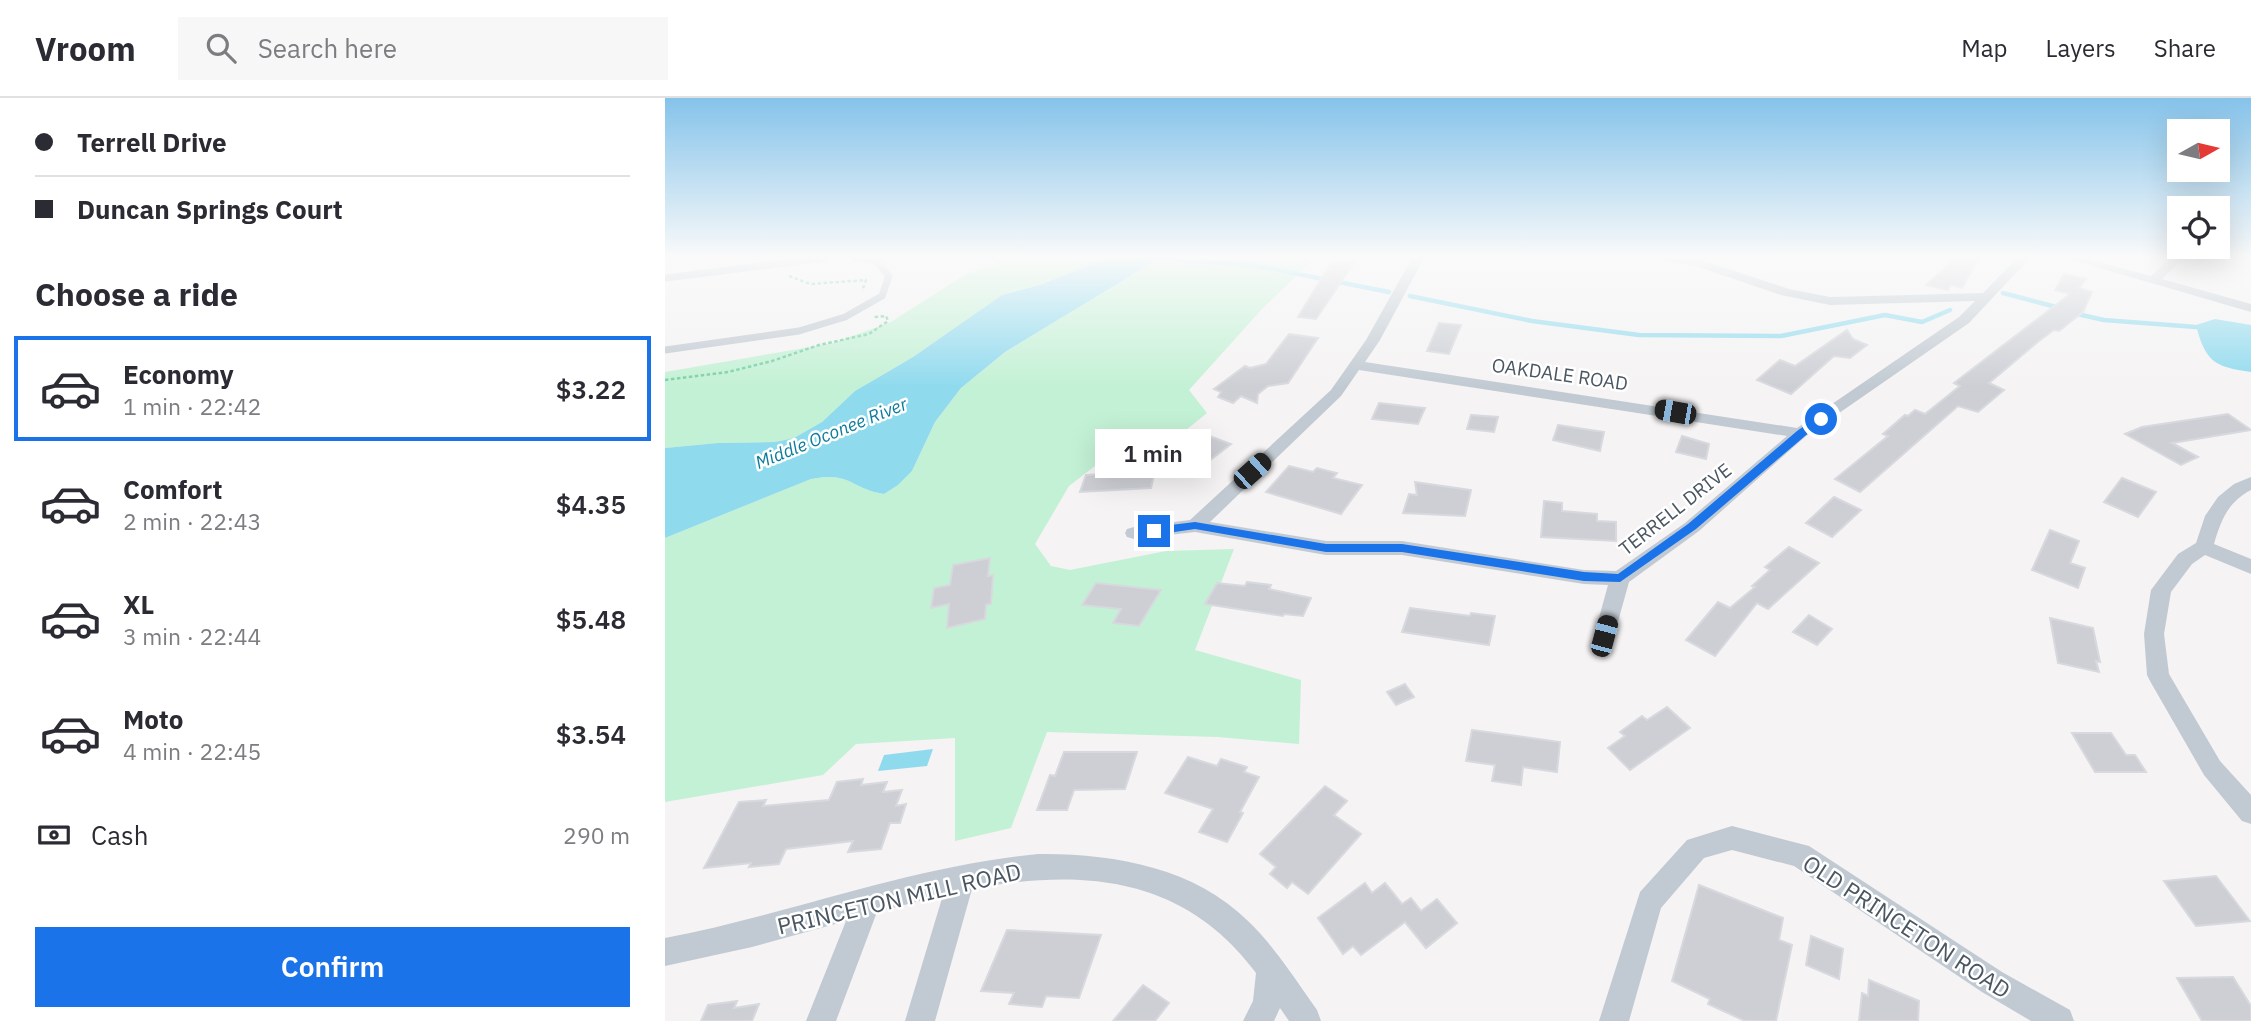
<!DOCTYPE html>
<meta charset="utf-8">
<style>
:root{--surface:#fff;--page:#f7f7f7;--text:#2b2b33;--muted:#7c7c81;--line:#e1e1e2;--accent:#1a73e8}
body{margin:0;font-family:"IBM Plex Sans",sans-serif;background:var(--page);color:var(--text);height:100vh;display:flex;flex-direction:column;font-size:26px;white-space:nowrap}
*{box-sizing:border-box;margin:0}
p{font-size:23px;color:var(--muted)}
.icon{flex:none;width:38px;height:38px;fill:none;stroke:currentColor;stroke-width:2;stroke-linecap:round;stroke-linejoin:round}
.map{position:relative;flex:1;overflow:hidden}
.panel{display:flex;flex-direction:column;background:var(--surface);width:665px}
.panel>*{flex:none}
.top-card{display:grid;align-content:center;height:154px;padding:0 35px;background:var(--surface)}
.needle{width:46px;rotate:82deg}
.fabs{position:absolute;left:1502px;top:21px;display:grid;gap:14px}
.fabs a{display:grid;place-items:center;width:63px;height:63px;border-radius:0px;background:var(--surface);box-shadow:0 7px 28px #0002;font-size:35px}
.end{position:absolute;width:32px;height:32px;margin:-16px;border:9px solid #1a73e8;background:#fff;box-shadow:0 0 0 4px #fff}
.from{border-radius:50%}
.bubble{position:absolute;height:49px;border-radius:0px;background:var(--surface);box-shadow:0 7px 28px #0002;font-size:23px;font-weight:600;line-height:49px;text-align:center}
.car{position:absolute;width:21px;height:42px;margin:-21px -10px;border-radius:9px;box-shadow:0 0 5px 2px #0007;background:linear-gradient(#222 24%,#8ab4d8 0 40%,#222 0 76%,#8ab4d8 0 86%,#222 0)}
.top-card b{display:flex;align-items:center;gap:24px;height:66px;font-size:26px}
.top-card b+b{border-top:2px solid var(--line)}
.top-card i{width:18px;height:18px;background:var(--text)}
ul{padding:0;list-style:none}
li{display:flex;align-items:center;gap:21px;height:105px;margin:0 14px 10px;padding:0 21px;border:4px solid transparent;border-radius:0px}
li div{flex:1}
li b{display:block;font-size:26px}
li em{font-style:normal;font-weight:600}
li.current{border-color:var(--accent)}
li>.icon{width:63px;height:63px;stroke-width:1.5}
h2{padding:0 35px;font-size:32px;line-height:84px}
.pay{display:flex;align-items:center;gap:18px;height:77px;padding:0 35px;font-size:26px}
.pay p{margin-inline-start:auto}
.primary-button{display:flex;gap:14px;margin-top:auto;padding:14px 35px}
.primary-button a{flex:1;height:80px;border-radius:0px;background:var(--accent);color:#fff;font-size:28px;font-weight:600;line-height:80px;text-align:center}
header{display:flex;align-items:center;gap:42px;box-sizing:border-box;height:98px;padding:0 35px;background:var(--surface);border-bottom:2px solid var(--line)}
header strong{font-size:33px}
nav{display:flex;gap:38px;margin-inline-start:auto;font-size:24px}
.search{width:490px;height:63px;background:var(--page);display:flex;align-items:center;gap:18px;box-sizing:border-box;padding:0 24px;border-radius:0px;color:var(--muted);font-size:26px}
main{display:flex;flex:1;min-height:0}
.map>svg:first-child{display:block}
.green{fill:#c3f1d5}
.water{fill:#90daee}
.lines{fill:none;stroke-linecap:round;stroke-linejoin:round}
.stream{stroke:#90daee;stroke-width:4.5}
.building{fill:#cdcfd5;stroke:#d7d9de;stroke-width:2}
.path{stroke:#7ad0a6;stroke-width:2.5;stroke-dasharray:3.5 2.5;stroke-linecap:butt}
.lane{stroke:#c1cad2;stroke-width:7}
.street{fill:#c1cad2;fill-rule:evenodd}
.route{fill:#1a73e8}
.labels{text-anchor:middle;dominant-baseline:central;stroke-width:5;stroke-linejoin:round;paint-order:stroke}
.far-water-label{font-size:18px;font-style:italic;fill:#0c7c9b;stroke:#fff}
.street-label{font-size:19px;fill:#4a5661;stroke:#fff}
.near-street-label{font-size:23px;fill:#4a5661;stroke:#fff}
</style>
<header>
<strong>Vroom</strong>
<div class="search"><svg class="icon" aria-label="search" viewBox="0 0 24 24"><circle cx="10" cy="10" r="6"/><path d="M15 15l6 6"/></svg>Search here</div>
<nav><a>Map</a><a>Layers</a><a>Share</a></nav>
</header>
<main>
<section class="panel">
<div class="top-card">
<b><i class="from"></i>Terrell Drive</b>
<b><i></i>Duncan Springs Court</b>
</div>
<h2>Choose a ride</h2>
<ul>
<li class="current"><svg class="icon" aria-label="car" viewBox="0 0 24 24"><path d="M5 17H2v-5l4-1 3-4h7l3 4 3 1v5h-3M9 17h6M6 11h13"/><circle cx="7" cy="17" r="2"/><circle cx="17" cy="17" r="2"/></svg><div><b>Economy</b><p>1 min · 22:42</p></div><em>$3.22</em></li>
<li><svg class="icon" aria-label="car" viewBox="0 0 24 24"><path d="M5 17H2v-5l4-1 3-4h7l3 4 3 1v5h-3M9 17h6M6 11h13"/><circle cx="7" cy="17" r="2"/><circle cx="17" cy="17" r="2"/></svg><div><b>Comfort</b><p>2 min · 22:43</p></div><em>$4.35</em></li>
<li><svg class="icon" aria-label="car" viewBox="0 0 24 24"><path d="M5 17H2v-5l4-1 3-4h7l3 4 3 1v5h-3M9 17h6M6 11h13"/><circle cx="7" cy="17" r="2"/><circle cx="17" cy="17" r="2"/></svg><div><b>XL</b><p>3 min · 22:44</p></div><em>$5.48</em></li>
<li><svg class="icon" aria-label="car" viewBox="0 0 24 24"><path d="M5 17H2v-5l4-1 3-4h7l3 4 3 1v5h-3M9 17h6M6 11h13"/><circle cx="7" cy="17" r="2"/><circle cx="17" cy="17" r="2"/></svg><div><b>Moto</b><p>4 min · 22:45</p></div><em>$3.54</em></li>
</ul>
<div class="pay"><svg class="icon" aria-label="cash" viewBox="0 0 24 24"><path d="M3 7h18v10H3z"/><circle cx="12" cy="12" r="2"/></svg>Cash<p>290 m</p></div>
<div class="primary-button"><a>Confirm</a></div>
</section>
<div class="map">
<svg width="1586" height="923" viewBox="0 0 1586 923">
<rect width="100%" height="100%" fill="#f5f3f3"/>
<g class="green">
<polygon points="339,160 442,160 375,187 337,197 248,259 190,293 157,324 129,340 110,344 53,345 0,350 0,274 168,245 226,224 301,176 330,166"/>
<path d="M495,160h155l-53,51 -73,81 18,23 -37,30 -61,12 -40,31 -34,58 16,22 19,4 96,-19 68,-2 -39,101 106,30 -2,64 -81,-7 -171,-5 -36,96 -56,13v-103l-99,6 -33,31 -158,27v-264l146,-59c40,-8 38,9 73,15l14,-9 14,-14 23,-49 26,-34 44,-36z"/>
</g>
<g class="water">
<path d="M442,160h53l-155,94 -44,36 -26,34 -23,49 -14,14 -14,9c-35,-6 -33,-23 -73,-15l-146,59v-90l53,-5 57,-1 19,-4 28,-16 33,-31 58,-34 89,-62 38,-10z"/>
<path d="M1550,221l36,6v47c-37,-5 -46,-11 -55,-47z"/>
<polygon points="268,651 262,668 213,673 219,657"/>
</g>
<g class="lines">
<g class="stream">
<polyline points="488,162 495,160 592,168 724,194"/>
<polyline points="1338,195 1395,210"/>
<polyline points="745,198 867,223 974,237 1116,238 1220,217 1257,224 1285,212"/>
<polyline points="1408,215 1439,222 1531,229"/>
</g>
</g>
<g class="building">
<polygon points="1291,160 1314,160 1297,190 1286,187 1283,192 1261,187"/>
<polygon points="667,163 689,165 651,221 633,219"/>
<polygon points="1399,176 1421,181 1414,190 1427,194 1418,214 1394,233 1389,232 1374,243 1324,285 1339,292 1313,314 1293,308 1195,394 1170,381 1223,338 1218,336 1240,317 1243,318 1250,312 1260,316 1295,288 1289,285 1405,196 1390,192"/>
<polygon points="774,225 796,227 784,256 762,253"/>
<polygon points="1182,232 1188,241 1202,247 1185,260 1169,258 1126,296 1092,282 1115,262 1130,268"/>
<polygon points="624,236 653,240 623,285 603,288 593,296 592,305 576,298 568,305 553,299 556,294 549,291 580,268 585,270 601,266"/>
<polygon points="714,305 760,310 753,326 707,321"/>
<polygon points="1563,316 1586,332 1507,345 1533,359 1516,367 1460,336 1477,329"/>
<polygon points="806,317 833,319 829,334 802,331"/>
<polygon points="893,327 939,334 935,353 888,342"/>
<polygon points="539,336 566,346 540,366 513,356"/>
<polygon points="1017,338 1044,346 1041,361 1011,354"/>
<polygon points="624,368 648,374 652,370 672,375 668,380 697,387 676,416 601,394"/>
<polygon points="490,373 486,390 415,394 421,377"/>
<polygon points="1457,380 1491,394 1473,419 1439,404"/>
<polygon points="750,384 806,392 800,418 738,415 744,396 752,397"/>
<polygon points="1169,399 1196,412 1167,439 1141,425"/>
<polygon points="879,403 897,405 897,413 932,416 932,423 951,424 951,443 876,439"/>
<polygon points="1385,432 1414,443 1405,465 1420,470 1413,490 1367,472"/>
<polygon points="1124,449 1154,465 1103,511 1092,505 1050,558 1021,542 1053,504 1065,510 1090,489 1087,488 1105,472 1100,469"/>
<polygon points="325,460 323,478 328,477 326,506 321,507 320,521 282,530 284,506 266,510 269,490 285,487 288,467"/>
<polygon points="582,484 606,487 604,491 646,500 638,518 619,516 618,518 540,506 552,485 580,488"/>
<polygon points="431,485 496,492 474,528 448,525 456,511 417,507"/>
<polygon points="745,510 805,518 806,515 830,518 824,547 737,534"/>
<polygon points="1144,517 1167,531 1152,547 1128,534"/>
<polygon points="1385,520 1428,530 1435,564 1431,563 1434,574 1393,565"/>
<polygon points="740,586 749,599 731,607 722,594"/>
<polygon points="1002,609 1025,630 965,672 943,650 960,638 955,634 977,618 982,622"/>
<polygon points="807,632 895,644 892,674 858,669 856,687 827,683 830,667 801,663"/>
<polygon points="1407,635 1446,635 1461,657 1470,657 1481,674 1430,674"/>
<polygon points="399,654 472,654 460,691 409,692 402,712 372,712 385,677 390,678"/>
<polygon points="523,659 552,668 556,661 582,669 579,674 594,679 575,714 578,715 562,744 534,734 548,711 500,695"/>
<polygon points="198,681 196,687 222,684 218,694 237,692 231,708 241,706 235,725 225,725 216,751 183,754 188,743 121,751 114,766 84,769 86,765 39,770 74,704 101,702 98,708 164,702 172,684"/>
<polygon points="660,688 682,703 669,717 696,736 643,796 627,784 622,790 605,776 611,769 595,756"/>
<polygon points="1551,778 1570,803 1585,823 1531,828 1499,783"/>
<polygon points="700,785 707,795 720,785 737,806 746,800 756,813 772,801 792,825 761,850 740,824 696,857 688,848 678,856 653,820"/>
<polygon points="1034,787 1118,820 1114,842 1127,847 1111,923 1080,923 1043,906 1045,901 1007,883"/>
<polygon points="342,832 436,837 414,900 381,898 377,909 344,906 349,895 316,893"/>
<polygon points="1146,838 1178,851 1174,881 1141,867"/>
<polygon points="1568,879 1586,908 1586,923 1537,923 1512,880"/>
<polygon points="1204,882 1254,903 1253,923 1194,923 1197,895 1203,898"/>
<polygon points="478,887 504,905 490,923 448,923"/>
<polygon points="72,903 69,910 94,906 87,923 36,923 43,907"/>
</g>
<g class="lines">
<g class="path">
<polyline points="124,178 145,186 201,182 197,193"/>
<polyline points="0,282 63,274 107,263 154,247 204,236 223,223 221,218 209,219"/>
</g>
<g class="lane">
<polyline points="0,180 160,160"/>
<polyline points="0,252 134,233 180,219 217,198 224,178 209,161 190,160"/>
</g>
<g class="street">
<path d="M747,160h12l-44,82 -15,22 432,66 162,-111 16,-16 -145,4 -49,-10 -85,-29 -31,-5 -2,-3 35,1 91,30 41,8 153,-4 34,-35h13l-61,65 -163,113 -107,95 -70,51 -15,54 -3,6 -7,2 -7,-2 -3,-6 14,-51 -24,-1 -182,-29h-76l-131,-23 -61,7 -7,-2 -2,-4 2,-4 7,-2 56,-7 141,-130 35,-50zM694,272l428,66 -102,87 -69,48 -32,-1 -182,-29h-76l-116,-19 131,-126z"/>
<polygon points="1400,160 1419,160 1486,178 1505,160 1518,160 1497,181 1586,206 1586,214"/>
<path d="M1586,379v13c-23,12 -30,30 -37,54l37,15v15l-46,-19 -13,9 -21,28 -7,42 5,40 51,87 31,34v29l-9,-3 -38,-46 -54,-94 -3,-6 -3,-41 7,-44 27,-36 18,-11 9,-27 13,-19 16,-13z"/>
<polygon points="1067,728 1144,748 1337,874 1405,912 1409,923 1366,923 1317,894 1129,768 1067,752 1039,760 996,810 964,923 934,923 975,794 1022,742"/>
<path d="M373,756c73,-1 156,13 210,67 27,26 47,58 69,89l4,11h-32l-9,-13 -6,13h-31l10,-20 3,-28c-72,-97 -173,-105 -284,-84l-37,132h-30l38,-126 -66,17 -41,109h-30l40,-100 -94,26 -87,19v-28c125,-24 246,-72 373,-84z"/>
</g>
</g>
<linearGradient id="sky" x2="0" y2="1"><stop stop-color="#85c3ea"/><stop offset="0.55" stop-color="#fafafa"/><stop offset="1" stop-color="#fafafa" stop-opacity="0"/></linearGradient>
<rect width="1586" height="289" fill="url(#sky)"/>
<polygon class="route" points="1152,319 1160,321 1031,431 955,484 919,483 737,454 661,454 530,431 489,437 484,433 489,429 530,424 661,446 737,446 919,474 953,476 1023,426 1132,333"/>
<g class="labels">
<g class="far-water-label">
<text transform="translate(166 335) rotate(-22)">Middle Oconee River</text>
</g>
<g class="street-label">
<text transform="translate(895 276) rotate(8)">OAKDALE ROAD</text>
<text transform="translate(1010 411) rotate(-38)">TERRELL DRIVE</text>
</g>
<g class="near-street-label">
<text transform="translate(234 800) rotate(-13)">PRINCETON MILL ROAD</text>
<text transform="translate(1242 828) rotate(33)">OLD PRINCETON ROAD</text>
</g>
</g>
</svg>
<div class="fabs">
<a><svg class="needle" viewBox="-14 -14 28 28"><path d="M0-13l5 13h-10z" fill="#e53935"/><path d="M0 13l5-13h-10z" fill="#7c7c81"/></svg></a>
<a><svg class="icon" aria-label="locate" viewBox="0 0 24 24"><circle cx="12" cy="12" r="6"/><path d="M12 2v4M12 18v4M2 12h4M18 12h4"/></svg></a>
</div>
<i class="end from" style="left:1156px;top:321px"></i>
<i class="end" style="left:489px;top:433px"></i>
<div class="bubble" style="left:430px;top:331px;width:116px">1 min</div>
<i class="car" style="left:1010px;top:314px;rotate:280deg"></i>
<i class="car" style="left:587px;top:373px;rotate:48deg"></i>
<i class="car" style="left:939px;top:538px;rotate:15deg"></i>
</div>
</main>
